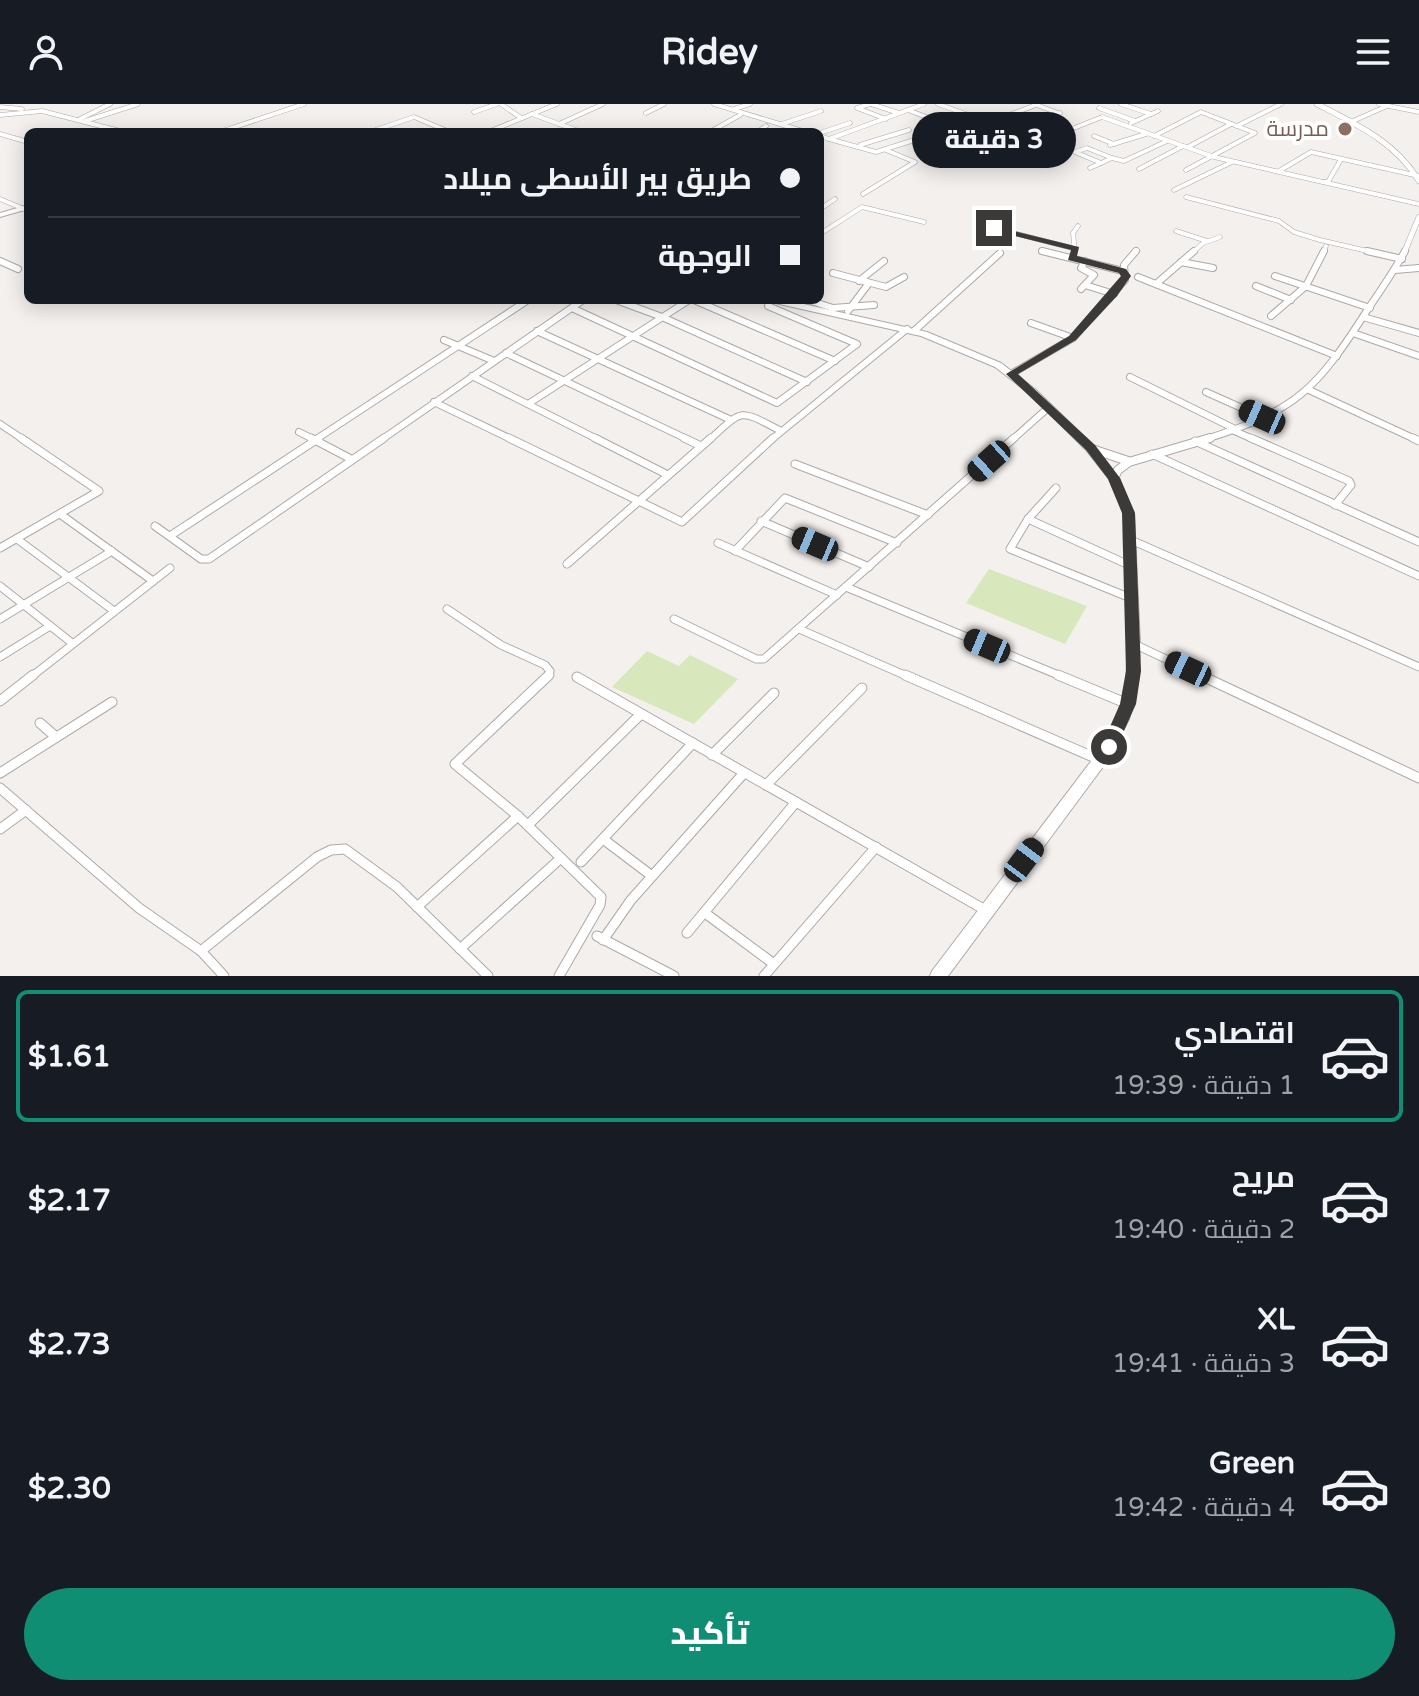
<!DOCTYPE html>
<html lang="ar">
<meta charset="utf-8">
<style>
:root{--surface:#171b24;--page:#242831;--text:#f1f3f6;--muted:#9ea1a6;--line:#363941;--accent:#108e73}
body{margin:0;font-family:"Varela Round",Cairo,sans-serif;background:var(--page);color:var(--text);direction:rtl;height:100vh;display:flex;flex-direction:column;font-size:30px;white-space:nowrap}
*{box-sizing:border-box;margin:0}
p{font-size:26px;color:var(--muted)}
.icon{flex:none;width:44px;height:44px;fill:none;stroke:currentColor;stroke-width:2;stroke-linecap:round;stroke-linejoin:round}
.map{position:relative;height:872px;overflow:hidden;direction:ltr}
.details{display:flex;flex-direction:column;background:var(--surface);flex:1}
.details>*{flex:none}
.guide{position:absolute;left:24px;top:24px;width:800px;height:176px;border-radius:12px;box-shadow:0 4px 20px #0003;direction:rtl;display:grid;align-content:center;height:176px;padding:0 24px;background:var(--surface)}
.end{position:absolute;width:36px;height:36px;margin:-18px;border:10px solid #3c3a39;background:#fff;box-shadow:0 0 0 4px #fff}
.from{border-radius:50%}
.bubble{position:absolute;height:56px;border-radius:28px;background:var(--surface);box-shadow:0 4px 20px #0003;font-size:26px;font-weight:800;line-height:56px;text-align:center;direction:rtl}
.car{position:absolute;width:24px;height:48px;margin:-24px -12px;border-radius:10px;box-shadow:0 0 6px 2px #0007;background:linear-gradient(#222 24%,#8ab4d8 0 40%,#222 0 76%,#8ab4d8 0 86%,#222 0)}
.guide b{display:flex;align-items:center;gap:28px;height:76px;font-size:30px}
.guide b+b{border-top:2px solid var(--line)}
.guide i{width:20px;height:20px;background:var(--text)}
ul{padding:14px 0 0;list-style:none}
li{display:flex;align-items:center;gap:24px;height:132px;margin:0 16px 12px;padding:0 8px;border:4px solid transparent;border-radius:12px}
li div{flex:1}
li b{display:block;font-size:30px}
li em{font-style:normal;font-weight:800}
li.on{border-color:var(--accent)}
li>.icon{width:72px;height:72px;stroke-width:1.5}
.primary-button{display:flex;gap:16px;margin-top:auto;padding:16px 24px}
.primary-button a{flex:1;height:92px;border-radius:48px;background:var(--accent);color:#fff;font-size:32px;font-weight:800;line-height:92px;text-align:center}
header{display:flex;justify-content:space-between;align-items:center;height:104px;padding:0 24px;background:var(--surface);font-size:36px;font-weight:800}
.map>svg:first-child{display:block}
.green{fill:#d9e7bd}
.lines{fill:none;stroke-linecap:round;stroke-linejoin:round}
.minor-far3-casing{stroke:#ada9a7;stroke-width:5}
.minor-far2-casing{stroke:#ada9a7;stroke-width:8}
.minor-far1-casing{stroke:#ada9a7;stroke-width:9}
.minor-casing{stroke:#ada9a7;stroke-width:11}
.tertiary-far2-casing{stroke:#ada9a7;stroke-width:6}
.tertiary-far1-casing{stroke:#ada9a7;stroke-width:8}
.tertiary-casing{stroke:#ada9a7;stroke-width:10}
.primary-casing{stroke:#ada9a7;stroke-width:2}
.minor-far3{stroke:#fff;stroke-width:4}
.minor-far2{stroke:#fff;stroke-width:6}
.minor-far1{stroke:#fff;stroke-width:7}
.minor{stroke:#fff;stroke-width:9}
.tertiary-far2{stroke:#fff;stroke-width:5}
.tertiary-far1{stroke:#fff;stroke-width:6}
.tertiary{stroke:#fff;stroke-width:8}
.primary{fill:#fff;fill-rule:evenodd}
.route{fill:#3c3a39}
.education-dot{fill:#8d6e63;stroke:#fff;stroke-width:3}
.labels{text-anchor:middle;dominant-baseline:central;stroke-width:8;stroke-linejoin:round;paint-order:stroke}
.far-education-label{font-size:22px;fill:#785e54;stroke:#fff;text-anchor:end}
</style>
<header><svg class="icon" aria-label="menu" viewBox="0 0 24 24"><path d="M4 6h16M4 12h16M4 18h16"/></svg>Ridey<svg class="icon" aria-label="person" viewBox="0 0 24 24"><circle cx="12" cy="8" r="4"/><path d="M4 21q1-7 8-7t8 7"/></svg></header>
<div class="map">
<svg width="1419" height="872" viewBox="0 0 1419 872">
<rect width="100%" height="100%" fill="#f4f0ee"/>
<g class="green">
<polygon points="989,465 1087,502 1065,540 966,499"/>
<polygon points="647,547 679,562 690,551 738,575 694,620 612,583"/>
</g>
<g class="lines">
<g class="minor-far3-casing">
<g id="minor-far3">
<polyline points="501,0 521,14"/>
<polyline points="714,0 806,28"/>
<polyline points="870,0 857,4 886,15"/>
<polyline points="871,0 899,9"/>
<polyline points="938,0 988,18"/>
<polyline points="1034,0 1058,9"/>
<polyline points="1121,0 1151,10"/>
<polyline points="1379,0 1419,8"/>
<polyline points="0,3 22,5"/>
<polyline points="1099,4 1135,17"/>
<polyline points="734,5 750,0"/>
<polyline points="908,6 950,22"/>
<polyline points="474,8 497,0"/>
<polyline points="646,9 664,0"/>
<polyline points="532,10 581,28"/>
<polyline points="0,11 42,7 124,28"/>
<polyline points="80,15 110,0"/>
<polyline points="85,17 138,0"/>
<polyline points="1353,17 1387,2"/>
<polyline points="1131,19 1158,7"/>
<polyline points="559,20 603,0"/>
<polyline points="782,20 821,7"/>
<polyline points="1237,22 1281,0"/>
<polyline points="969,26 1036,1"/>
<polyline points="220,28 304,0"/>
<polyline points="370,28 414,13 450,28"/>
<polyline points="488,28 557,0"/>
<polyline points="710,28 740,11"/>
<polyline points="757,28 766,22"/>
<polyline points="820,29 850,19"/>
<polyline points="0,30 28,38"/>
<polyline points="820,32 829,35 924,0"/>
<polyline points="1094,32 1114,40"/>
<polyline points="1154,32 1201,8 1255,29 1186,66"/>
<polyline points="829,35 876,48 927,32"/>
<polyline points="1005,36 998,33 1060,9"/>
<polyline points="860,41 909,26"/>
<polyline points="1110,41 1146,30"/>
<polyline points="1029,42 1102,13 1214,53 1419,100"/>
<polyline points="1188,43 1231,20"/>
<polyline points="1101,59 1075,48 1087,44 1112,54"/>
<polyline points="1090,64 1112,54 1124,57 1167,37"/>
<polyline points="1139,65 1183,42"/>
<polyline points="1279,67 1311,48 1419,72"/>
<polyline points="1324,78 1328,78 1340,57"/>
<polyline points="1174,86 1232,58"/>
<polyline points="863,90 915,58 886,46"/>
<polyline points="1186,93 1279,117 1294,128 1320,136 1376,149"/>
<polyline points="0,95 24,105"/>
<polyline points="820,105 835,95"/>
<polyline points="994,124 1076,145"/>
<polyline points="1176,127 1207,137"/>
<polyline points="820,130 862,103 924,118"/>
<polyline points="1042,147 1050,149"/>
<polyline points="1075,148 1073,129 1078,122"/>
<polyline points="1134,149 1137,146"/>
<polyline points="1192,149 1203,139 1220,133"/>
<polyline points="1323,149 1326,142"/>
</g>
</g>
<g class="minor-far2-casing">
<g id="minor-far2">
<polyline points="1042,147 1123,167"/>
<polyline points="1367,147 1402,155"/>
<polyline points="0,157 18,165"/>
<polyline points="1181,158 1213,164"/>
<polyline points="833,169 886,183 904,173"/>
<polyline points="1275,172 1370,204"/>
<polyline points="1138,173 1337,252"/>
<polyline points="859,177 884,157"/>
<polyline points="1156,180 1194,147"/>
<polyline points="1085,181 1114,190"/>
<polyline points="1256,182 1291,196"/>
<polyline points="1081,185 1094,171 1081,164 1085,157"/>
<polyline points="616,196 662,213 807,278"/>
<polyline points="694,196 835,257"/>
<polyline points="808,196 833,204 874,201"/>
<polyline points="572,204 777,299 857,240 768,202 769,196"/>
<polyline points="848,207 869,179"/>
<polyline points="1271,212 1306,182 1324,147"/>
<polyline points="1363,213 1419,229"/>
<polyline points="1031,219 1073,234"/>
<polyline points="537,227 731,316"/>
<polyline points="914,227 1000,149"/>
<polyline points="1353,229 1419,252"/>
<polyline points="444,236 494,257"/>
<polyline points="506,249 689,336"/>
<polyline points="1011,270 1073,234 1125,176 1124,161 1136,147"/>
<polyline points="472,272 599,336"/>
<polyline points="1130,273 1233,324"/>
<polyline points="1309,286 1417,336"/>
<polyline points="1206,288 1262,313"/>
<polyline points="434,298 513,336"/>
<polyline points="528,300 689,196"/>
<polyline points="0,320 24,336"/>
<polyline points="1230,325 1255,336"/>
<polyline points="299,328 315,336"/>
<polyline points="315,336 528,196"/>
<polyline points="381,336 583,196"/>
<path d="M709,336c36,-32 29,-31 72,-9"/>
<polyline points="771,336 907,225"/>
<polyline points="1012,336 1049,303"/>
</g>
</g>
<g class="minor-far1-casing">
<g id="minor-far1">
<polyline points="311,334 351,355"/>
<polyline points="509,334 682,418 773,334"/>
<polyline points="595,334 668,371"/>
<polyline points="684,334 701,342"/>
<polyline points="1251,334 1349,377 1351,381 1335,401"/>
<polyline points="1413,334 1419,337"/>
<polyline points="1195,337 1419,438"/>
<polyline points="1152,350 1419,472"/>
<polyline points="795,360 928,411"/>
<polyline points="1056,384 1028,415 1010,445 1133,495"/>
<polyline points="60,410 153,477"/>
<polyline points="1028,415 1131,462"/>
<polyline points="761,417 869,463"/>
<polyline points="155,422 201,455 209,455 384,334"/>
<polyline points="170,432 319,334"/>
<polyline points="17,435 114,507"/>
<polyline points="1131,436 1419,563"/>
<polyline points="718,439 837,491"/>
<polyline points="0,444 99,387 21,334"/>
<polyline points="735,447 785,394 897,439"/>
<polyline points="567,460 711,334"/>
<polyline points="0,482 72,539"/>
<polyline points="846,483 1063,573"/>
<polyline points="447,505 501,541 545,561 550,567 548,573"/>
<polyline points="0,515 112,447"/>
<polyline points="674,515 756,555 764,555 1014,334"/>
<polyline points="799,525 909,573"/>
<polyline points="1134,540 1204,573"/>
<polyline points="0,553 50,522"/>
<polyline points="31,573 170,464"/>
</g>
</g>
<g class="minor-casing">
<g id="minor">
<polyline points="549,571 455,660 518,712 601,793 600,801 559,872"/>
<polyline points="905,571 1100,656"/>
<polyline points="1058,571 1128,600"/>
<polyline points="1200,571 1419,674"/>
<polyline points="577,573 987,807"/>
<polyline points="0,597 33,571"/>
<polyline points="40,619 56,633"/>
<polyline points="712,651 774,589"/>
<polyline points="0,669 112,598"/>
<polyline points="766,681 862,584"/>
<polyline points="0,684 139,804 201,847 224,872"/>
<polyline points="528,721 641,610"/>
<polyline points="0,725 26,706"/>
<polyline points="603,735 652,772"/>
<polyline points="581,758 693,639"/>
<polyline points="417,803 518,712"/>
<polyline points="705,809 774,860"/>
<polyline points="687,829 796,698"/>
<polyline points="597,832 674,872"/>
<polyline points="603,836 631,796 744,669"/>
<polyline points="460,845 561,754"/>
<polyline points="201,847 317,753 331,746 345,745 397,783 488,872"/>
<polyline points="764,872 876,743"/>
</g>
</g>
<g class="tertiary-far2-casing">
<g id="tertiary-far2">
<path d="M1317,0c39,20 79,38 102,77"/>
<polyline points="1404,149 1419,113"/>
</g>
</g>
<g class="tertiary-far1-casing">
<g id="tertiary-far1">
<polyline points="1395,166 1419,164"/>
<path d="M1203,336c95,-30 113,-50 165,-131 13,-19 26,-38 37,-58"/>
</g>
</g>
<g class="tertiary-casing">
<g id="tertiary">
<polyline points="1092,345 1128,357"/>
<polyline points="1114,374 1118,366 1129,358 1210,334"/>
</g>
</g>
<g class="primary-casing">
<g id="primary">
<polygon points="28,101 28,105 0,113 0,109"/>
<polygon points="771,196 786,196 927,228 1001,259 1036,286 1094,342 1119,374 1134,409 1140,540 1138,578 1129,615 1105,660 948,872 930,872 932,867 1095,652 1117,614 1126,578 1128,540 1124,409 1109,375 1086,346 1030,290 995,263 921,232 775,199"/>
</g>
</g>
<use href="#minor-far3" class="minor-far3"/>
<use href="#minor-far2" class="minor-far2"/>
<use href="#minor-far1" class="minor-far1"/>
<use href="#minor" class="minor"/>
<use href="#tertiary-far2" class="tertiary-far2"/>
<use href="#tertiary-far1" class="tertiary-far1"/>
<use href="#tertiary" class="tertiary"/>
<use href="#primary" class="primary"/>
</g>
<polygon class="route" points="994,122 1079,143 1077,152 1126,165 1131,172 1117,192 1076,236 1018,270 1095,341 1120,374 1135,409 1141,567 1136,600 1115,647 1109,649 1101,643 1120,600 1126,567 1122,409 1108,375 1086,346 1006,270 1069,232 1121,172 1119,169 1068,156 1071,146 991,126"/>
<circle class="education-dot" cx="1345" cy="25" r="8"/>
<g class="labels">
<g class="far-education-label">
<text x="1329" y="25">مدرسة</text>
</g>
</g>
</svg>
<i class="end from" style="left:1109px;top:643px"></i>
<i class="end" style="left:994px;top:124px"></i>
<div class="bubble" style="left:912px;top:8px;width:164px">3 دقيقة</div>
<i class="car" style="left:1262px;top:313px;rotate:294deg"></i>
<i class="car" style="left:989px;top:357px;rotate:228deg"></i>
<i class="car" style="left:815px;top:440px;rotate:293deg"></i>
<i class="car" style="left:987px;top:542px;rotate:293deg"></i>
<i class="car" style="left:1188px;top:565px;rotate:295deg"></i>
<i class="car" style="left:1024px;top:756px;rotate:37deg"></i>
<div class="guide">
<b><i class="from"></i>طريق بير الأسطى ميلاد</b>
<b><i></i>الوجهة</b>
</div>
</div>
<section class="details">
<ul>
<li class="on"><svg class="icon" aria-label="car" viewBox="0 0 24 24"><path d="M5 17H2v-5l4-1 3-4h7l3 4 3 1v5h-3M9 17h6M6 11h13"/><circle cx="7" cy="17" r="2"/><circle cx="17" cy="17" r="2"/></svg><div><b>اقتصادي</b><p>1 دقيقة · 19:39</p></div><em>$1.61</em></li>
<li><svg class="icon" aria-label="car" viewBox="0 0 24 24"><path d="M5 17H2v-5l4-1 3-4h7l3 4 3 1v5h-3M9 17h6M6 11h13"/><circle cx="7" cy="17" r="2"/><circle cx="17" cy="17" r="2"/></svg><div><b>مريح</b><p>2 دقيقة · 19:40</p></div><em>$2.17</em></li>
<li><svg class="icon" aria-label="car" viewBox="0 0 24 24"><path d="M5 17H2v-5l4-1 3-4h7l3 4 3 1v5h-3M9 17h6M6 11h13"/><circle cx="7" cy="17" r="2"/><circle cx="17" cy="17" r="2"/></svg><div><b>XL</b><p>3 دقيقة · 19:41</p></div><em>$2.73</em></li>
<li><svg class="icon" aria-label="car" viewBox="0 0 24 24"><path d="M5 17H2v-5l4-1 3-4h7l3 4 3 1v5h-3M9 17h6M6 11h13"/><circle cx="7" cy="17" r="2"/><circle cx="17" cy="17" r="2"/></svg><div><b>Green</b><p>4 دقيقة · 19:42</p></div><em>$2.30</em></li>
</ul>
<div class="primary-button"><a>تأكيد</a></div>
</section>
